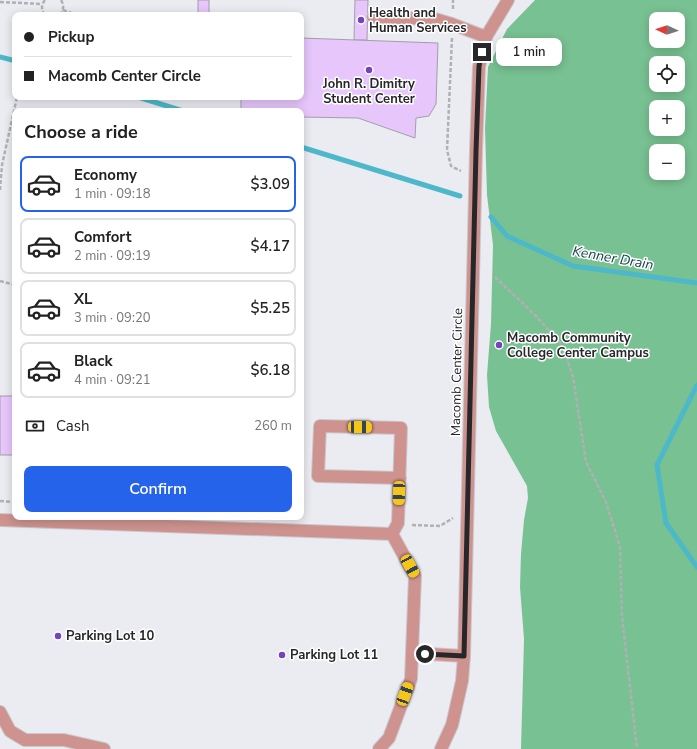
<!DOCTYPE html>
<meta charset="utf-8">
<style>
:root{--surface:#fff;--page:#f2f2f2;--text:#222;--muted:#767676;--line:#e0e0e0;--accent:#2563eb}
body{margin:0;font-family:"Nunito Sans",sans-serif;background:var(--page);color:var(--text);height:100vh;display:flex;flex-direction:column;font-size:15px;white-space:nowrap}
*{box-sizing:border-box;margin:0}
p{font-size:13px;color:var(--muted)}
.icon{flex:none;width:22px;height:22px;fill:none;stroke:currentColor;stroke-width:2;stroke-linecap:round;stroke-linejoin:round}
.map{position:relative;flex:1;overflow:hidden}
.drawer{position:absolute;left:12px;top:108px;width:292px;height:412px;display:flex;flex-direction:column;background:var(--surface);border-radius:8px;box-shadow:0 2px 10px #0003}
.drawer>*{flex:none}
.banner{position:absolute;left:12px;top:12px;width:292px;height:88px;border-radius:8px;box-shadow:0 2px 10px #0003;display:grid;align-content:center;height:88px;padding:0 12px;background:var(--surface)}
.needle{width:26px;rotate:273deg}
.controls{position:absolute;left:649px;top:12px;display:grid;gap:8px}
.controls a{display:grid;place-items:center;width:36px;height:36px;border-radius:8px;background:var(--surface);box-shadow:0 2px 10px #0003;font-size:20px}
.end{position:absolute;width:18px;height:18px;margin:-9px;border:5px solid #27272a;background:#fff;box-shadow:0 0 0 2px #fff}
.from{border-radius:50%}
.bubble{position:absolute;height:28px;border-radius:8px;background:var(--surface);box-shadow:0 2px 10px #0003;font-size:13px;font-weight:600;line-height:28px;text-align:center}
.car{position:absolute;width:12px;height:24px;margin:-12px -6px;border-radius:5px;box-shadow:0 0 3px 1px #0007;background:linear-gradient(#f5c518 24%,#345 0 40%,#f5c518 0 76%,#345 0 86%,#f5c518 0)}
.banner b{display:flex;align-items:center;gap:14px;height:38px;font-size:15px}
.banner b+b{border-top:1px solid var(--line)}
.banner i{width:10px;height:10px;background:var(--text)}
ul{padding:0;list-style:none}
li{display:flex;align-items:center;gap:12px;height:56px;margin:0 8px 6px;padding:0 4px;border:2px solid var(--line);border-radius:8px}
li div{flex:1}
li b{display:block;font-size:15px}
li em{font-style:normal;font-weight:600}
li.on{border-color:var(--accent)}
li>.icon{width:36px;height:36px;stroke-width:1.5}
h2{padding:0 12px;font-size:18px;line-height:48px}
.pay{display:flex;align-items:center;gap:10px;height:44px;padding:0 12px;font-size:15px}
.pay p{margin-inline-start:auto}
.cta{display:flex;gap:8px;margin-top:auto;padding:8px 12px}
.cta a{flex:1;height:46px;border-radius:8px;background:var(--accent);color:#fff;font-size:16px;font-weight:600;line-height:46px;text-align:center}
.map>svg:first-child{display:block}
.forest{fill:#78c192;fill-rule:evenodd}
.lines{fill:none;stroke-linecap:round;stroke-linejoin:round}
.stream{stroke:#4db8ca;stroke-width:5}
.building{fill:#e7c6fc;stroke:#a29fa5}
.minor-casing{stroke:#c8c8ce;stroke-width:14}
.path{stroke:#b0b0b5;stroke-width:2.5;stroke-dasharray:4 2;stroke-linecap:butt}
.minor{stroke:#ce938e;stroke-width:12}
.route{stroke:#27272a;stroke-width:5}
.poi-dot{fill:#7444bc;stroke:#fff;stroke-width:1.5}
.labels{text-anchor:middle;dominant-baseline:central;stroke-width:3;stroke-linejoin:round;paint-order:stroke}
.poi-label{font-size:13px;font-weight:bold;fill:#27272a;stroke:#fff;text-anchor:start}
.street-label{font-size:13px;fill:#27272a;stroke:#fff}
.water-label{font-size:14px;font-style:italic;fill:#12434a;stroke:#fff}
</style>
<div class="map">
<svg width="697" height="749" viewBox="0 0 697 749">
<rect width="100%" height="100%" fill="#ebebf2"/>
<path class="forest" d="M535,0h162v749h-176l3,-110 -4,-52 1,-33 3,-34 4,-22 -1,-12 -31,-55 -7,-24 -2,-32 4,-51 2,-79 -6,-50 -2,-67 3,-61 19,-38zM656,19h22v22h-22zM656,63h22v22h-22zM656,107h22v22h-22zM656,151h22v22h-22z"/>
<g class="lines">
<g class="stream">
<polyline points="0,57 12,60"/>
<polyline points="138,97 183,111"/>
<polyline points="301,147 460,196"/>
<polyline points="491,217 507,236 573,266 697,283"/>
<polyline points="697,385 657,465 666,523 697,567"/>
</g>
</g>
<g class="building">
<rect x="198" y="0" width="11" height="15"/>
<polygon points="355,0 368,0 367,40 354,40"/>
<polygon points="301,38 438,43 436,104 429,116 416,118 415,138 358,118 301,117 301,111 241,111 241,97 301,97"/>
<rect x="0" y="396" width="15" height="59"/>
</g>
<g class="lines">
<g class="minor-casing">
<g id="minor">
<polyline points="373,17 435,19 452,24 486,37"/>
<polyline points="0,520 392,534 415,576 411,679 389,738 379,749"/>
<polyline points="392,534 398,523 401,428 320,426 318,476 400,478"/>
<polyline points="412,653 464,656"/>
<polyline points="0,712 10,731 25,740 64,740 104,749"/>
<polyline points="441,749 452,725 462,681 464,656 476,151 479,67 486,37 508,0"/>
</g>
</g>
<g class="path">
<path d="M45,0c-4,5 -4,10 0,15"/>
<polyline points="0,2 42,4"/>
<polyline points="453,9 453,0"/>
<polyline points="63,10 77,15"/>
<path d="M60,15c4,-5 4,-10 1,-15"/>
<polyline points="452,38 447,150 451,166 461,171"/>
<polyline points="0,190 2,165 17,97"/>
<polyline points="495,277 537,317 562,345 573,377 586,462 606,502 620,547 622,616 637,749"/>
<polyline points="0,281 15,285"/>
<polyline points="0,501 15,502"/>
<polyline points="412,525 440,526 453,518"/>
</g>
<use href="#minor" class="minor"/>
</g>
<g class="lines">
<polyline class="route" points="425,654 464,656 476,151 479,66 482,52"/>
</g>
<g class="poi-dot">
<circle cx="361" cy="20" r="4"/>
<circle cx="369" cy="70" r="4"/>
<circle cx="499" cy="345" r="4"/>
<circle cx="58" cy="636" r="4"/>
<circle cx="282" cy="655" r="4"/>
</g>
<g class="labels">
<g class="poi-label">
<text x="369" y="13">Health and<tspan x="369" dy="15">Human Services</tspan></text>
<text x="369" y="84" text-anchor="middle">John R. Dimitry<tspan x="369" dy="15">Student Center</tspan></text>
<text x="507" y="338">Macomb Community<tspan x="507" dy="15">College Center Campus</tspan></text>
<text x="66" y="636">Parking Lot 10</text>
<text x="290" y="655">Parking Lot 11</text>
</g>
<g class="street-label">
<text transform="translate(457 372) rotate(-89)">Macomb Center Circle</text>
</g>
<g class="water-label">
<text transform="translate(613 258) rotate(10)">Kenner Drain</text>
</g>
</g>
</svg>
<div class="controls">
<a><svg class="needle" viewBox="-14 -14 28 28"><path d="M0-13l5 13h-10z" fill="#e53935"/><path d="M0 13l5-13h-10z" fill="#767676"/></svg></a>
<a><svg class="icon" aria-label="locate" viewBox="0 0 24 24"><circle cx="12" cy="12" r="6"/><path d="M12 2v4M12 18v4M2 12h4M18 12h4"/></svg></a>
<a>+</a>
<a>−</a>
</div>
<i class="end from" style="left:425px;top:654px"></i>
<i class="end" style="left:482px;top:52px"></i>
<div class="bubble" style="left:496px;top:38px;width:66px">1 min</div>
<i class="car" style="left:360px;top:427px;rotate:91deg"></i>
<i class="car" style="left:399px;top:493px;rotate:182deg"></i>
<i class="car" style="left:410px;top:566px;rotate:151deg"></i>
<i class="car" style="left:405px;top:694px;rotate:20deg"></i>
<div class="banner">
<b><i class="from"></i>Pickup</b>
<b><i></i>Macomb Center Circle</b>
</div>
<section class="drawer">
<h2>Choose a ride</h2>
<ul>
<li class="on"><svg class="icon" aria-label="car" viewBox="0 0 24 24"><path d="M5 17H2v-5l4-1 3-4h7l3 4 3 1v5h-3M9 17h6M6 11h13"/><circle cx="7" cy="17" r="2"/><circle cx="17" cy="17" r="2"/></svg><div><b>Economy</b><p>1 min · 09:18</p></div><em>$3.09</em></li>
<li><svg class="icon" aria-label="car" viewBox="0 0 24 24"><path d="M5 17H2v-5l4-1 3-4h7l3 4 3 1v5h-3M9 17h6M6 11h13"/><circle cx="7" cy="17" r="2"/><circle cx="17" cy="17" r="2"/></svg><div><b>Comfort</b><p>2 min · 09:19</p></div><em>$4.17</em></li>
<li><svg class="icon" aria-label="car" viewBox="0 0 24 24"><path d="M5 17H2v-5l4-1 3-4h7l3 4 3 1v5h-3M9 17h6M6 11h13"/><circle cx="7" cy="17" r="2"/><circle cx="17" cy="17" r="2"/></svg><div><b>XL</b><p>3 min · 09:20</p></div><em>$5.25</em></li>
<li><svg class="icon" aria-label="car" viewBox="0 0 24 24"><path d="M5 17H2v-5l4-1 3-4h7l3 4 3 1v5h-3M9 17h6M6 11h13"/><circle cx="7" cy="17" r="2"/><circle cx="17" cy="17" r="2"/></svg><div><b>Black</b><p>4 min · 09:21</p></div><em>$6.18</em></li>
</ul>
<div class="pay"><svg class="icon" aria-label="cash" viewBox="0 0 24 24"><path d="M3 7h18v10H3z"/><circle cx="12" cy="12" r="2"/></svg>Cash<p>260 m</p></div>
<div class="cta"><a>Confirm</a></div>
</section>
</div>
